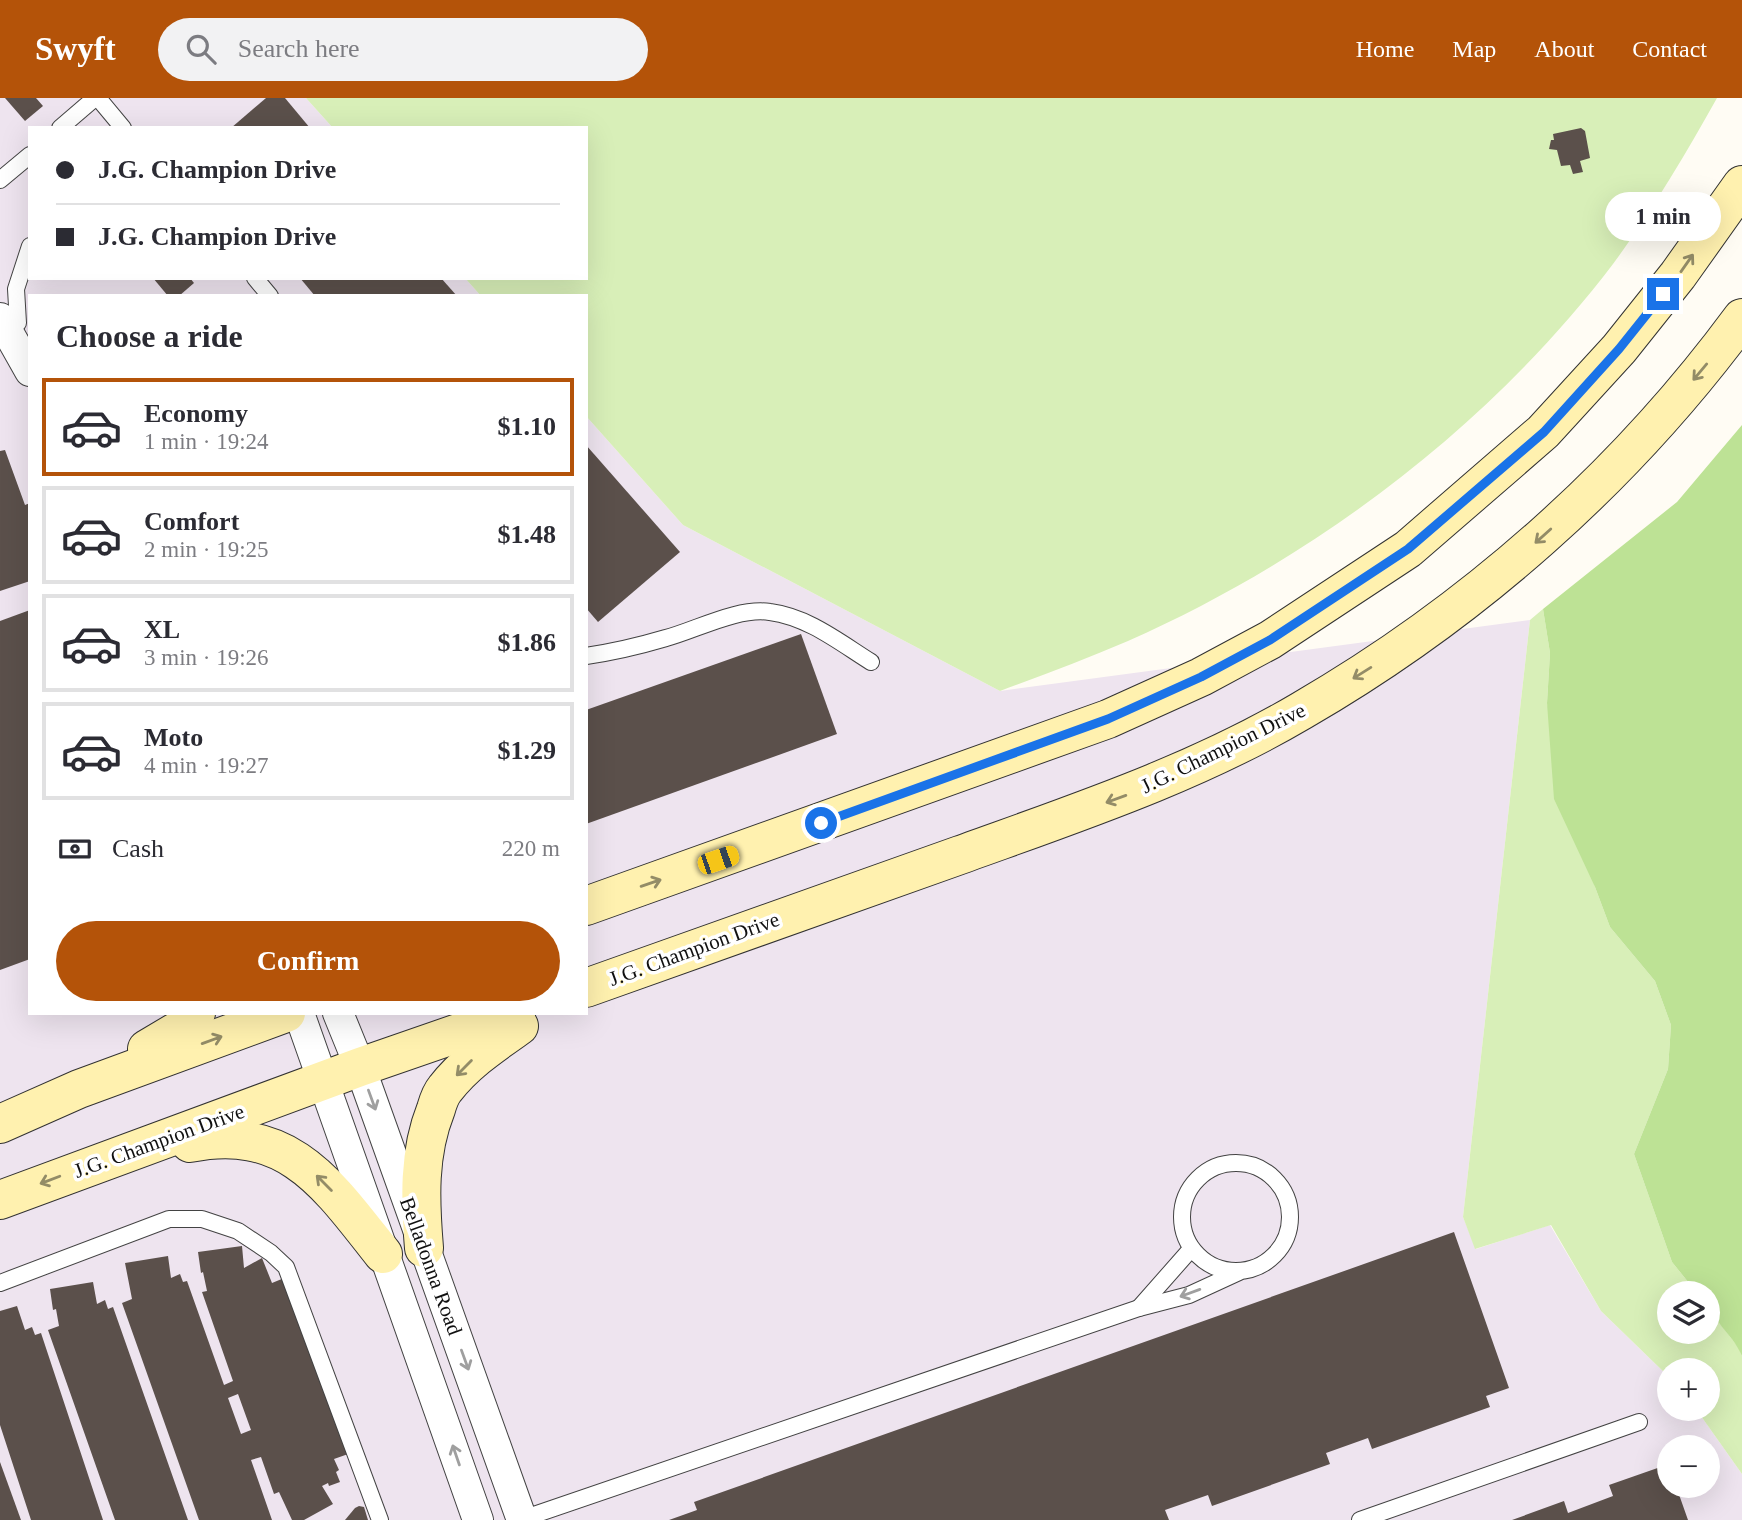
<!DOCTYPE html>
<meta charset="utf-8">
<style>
:root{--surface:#fff;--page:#f2f2f3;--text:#2b2b33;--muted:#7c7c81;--line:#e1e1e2;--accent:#b45309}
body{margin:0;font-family:"Times New Roman",serif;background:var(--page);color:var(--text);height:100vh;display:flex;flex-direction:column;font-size:26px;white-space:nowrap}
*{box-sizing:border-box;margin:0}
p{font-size:23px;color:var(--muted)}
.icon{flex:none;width:38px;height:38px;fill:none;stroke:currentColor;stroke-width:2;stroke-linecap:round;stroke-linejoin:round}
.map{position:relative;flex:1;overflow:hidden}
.drawer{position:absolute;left:28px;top:196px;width:560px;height:721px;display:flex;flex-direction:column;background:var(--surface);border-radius:0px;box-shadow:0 7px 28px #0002}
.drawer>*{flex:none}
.banner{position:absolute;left:28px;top:28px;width:560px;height:154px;border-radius:0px;box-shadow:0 7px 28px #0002;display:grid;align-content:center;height:154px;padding:0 28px;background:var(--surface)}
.buttons{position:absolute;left:1657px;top:1183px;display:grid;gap:14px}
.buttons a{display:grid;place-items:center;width:63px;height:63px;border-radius:50%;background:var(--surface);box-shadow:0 7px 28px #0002;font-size:35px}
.end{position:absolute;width:32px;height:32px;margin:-16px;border:9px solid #1a73e8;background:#fff;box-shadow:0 0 0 4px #fff}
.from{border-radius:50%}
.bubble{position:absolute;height:49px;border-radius:24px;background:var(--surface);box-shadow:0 7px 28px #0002;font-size:23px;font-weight:700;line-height:49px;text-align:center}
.car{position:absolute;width:21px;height:42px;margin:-21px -10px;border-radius:9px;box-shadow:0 0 5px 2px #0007;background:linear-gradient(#f5c518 24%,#345 0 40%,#f5c518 0 76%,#345 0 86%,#f5c518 0)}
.banner b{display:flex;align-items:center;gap:24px;height:66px;font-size:26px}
.banner b+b{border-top:2px solid var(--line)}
.banner i{width:18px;height:18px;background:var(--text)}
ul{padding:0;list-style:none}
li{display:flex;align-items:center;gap:21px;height:98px;margin:0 14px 10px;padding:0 14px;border:4px solid var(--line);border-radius:0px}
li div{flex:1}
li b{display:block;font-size:26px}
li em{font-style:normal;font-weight:700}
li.active{border-color:var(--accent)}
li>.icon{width:63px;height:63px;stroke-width:1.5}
h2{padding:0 28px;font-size:32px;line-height:84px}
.pay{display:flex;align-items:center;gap:18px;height:77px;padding:0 28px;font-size:26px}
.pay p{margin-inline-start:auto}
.action{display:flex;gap:14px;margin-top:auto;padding:14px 28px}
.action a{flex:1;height:80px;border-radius:42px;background:var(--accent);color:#fff;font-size:28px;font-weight:700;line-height:80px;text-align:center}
header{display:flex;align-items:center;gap:42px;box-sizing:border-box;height:98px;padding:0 35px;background:var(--accent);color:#fff}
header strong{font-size:33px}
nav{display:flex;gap:38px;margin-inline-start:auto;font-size:24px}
.search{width:490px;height:63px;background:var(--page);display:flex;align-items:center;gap:18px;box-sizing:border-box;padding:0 24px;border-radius:38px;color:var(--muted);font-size:26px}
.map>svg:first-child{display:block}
.industrial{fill:#eee4ef;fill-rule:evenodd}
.green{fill:#d8efb8}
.forest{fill:#bde295}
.building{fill:#5b504b;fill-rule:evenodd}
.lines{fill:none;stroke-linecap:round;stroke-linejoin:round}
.lane-casing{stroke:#434343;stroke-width:18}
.street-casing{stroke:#434343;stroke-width:32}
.secondary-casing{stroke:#323232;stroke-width:40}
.lane{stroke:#fff;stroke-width:16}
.street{stroke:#fff;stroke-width:30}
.secondary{stroke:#fff1af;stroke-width:38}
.oneway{stroke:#938c67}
.oneway2{stroke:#9f9f9f}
.route{stroke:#1a73e8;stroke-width:9}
.labels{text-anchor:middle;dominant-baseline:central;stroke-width:7;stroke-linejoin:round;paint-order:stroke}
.street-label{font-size:21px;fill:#101010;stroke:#fff}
</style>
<header>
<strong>Swyft</strong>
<div class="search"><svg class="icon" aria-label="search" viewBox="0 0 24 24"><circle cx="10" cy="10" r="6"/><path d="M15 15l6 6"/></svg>Search here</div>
<nav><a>Home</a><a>Map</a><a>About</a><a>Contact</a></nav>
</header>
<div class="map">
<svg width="1742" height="1422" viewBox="0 0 1742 1422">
<rect width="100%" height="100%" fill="#fffcf4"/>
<path class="industrial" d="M0,0h306l27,30h-303v150h435l16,18h-451v717h556v-597l97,109 317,166 530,-71 -67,597 13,32 74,-24 51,86 68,66 1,32h26l46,65v46h-1742zM1670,1349h38v39h-38z"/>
<g class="green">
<path d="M306,0h1411c-32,57 -65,113 -104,166 -124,163 -298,294 -485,377 -42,18 -85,34 -128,50l-317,-166 -97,-109v-120h-105l-16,-18h121v-150h-253z"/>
<polygon points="1543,511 1550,555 1547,605 1595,789 1610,829 1655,883 1671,927 1668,971 1634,1056 1672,1164 1697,1195 1670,1195 1670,1234 1708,1234 1708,1210 1738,1249 1742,1258 1742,1376 1696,1311 1708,1311 1708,1272 1670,1272 1669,1279 1601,1213 1551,1127 1475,1151 1463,1119 1530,522"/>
</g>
<path class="forest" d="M1742,327v931c-10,-24 -34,-36 -34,-63h-11l-25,-31 -38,-108 34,-85 3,-44 -16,-44 -45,-54 -15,-40 -41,-88 -7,-96 3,-50 -7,-44 134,-107z"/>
<g class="building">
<polygon points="5,0 36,0 43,8 25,23"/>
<polygon points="266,0 285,0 310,30 231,30"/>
<polygon points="1581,30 1585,33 1590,60 1580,63 1583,74 1573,76 1570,67 1561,68 1557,52 1549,51 1551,42 1554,42 1553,36"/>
<polygon points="153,180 190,180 194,185 179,198 168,198"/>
<polygon points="300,180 441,180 457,198 315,198"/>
<polygon points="586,347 680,454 598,524 586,510"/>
<polygon points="5,352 25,407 30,405 30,483 0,493 0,353"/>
<polygon points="30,512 30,861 0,872 0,523"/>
<polygon points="801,536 837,636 586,726 586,612"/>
<polygon points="1454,1134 1509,1290 1486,1298 1490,1309 1372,1351 1368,1340 1326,1355 1330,1366 1212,1408 1208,1397 1165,1412 1169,1422 669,1422 697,1412 694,1404"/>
<path d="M242,1148l2,22 18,-10 10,25 17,-7 62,177 -17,6 5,11 -3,2 4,10 -11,4 -1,-3 -6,3 11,18 -29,16h-12l-13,-28 -5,2 -13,-37 -10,3 21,60h-73l-77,-217 10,-4 -7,-36 43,-7 3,22 9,-4 3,8 4,-1 37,104 9,-4 -31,-89 5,-1 -4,-19 -2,1 -3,-21zM238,1296l13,36 -10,4 -13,-36z"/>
<polygon points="93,1184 97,1206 105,1202 108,1211 113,1209 188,1422 115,1422 48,1232 59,1228 56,1211 53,1212 50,1191"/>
<polygon points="17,1208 25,1232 32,1229 35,1237 41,1235 103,1422 31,1422 0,1327 0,1213"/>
<polygon points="0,1364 21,1422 0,1422"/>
<polygon points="1669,1366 1670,1388 1676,1388 1688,1422 1512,1422 1564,1403 1568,1415 1613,1398 1609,1387"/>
<polygon points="359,1408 364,1409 368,1422 345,1422 355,1410"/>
</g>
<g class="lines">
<g class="lane-casing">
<g id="lane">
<polyline points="98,0 123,30"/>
<polyline points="60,30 95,0"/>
<polyline points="0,82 30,57"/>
<polyline points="255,180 270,198"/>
<polyline points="18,225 16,191 30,148"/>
<path d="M586,558c27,-4 53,-10 80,-18 30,-8 72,-31 104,-26 38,5 69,30 101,50"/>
<circle cx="1236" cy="1119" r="54"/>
<polyline points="0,1185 169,1121 202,1121 238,1133 271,1155 286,1169 380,1422"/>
<polyline points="1139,1210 1191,1151"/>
<polyline points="522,1421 1139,1210 1189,1197 1239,1174"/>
<polyline points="1360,1422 1639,1324"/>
</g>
</g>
<g class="street-casing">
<g id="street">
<polyline points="0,220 30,273"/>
<polyline points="299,915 478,1422"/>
<polyline points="338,915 360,969 522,1422"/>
</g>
</g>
<g class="secondary-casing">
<g id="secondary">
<polyline points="586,808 1108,621 1201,579 1270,542 1408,451 1543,334 1619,251 1678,177 1742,87"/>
<path d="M586,890c125,-45 250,-89 374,-133 116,-42 234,-81 341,-144 171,-99 323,-233 441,-393"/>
<polyline points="147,951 179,932 196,915"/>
<polyline points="0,1026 79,991 286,915"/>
<path d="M190,1045c99,-20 139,43 193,111"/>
<polyline points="0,1102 360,969 516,915"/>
<path d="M424,1150c-4,-48 -6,-94 12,-139 2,-7 4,-14 9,-20 20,-26 47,-44 74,-63"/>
</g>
</g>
<use href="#lane" class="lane"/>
<use href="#street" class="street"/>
<use href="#secondary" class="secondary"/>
</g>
<defs><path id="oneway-shaft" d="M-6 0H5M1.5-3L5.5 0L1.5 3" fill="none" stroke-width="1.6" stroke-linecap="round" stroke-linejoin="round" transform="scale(1.75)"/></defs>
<g class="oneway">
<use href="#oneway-shaft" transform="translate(1687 165) rotate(-55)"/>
<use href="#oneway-shaft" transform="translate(1700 274) rotate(130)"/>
<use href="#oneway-shaft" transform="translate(1543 438) rotate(138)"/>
<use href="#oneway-shaft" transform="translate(1362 575) rotate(148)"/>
<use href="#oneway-shaft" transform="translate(1116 701) rotate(160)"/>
<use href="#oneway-shaft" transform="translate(651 785) rotate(-19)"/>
<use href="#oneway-shaft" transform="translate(212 942) rotate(-20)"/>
<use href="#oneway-shaft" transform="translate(464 970) rotate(135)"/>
<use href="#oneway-shaft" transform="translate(50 1082) rotate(159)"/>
<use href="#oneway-shaft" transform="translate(324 1085) rotate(-135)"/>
</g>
<g class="oneway2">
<use href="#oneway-shaft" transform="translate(372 1002) rotate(70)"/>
<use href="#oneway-shaft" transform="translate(1190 1195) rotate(160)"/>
<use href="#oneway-shaft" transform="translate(465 1262) rotate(70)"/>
<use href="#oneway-shaft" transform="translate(456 1357) rotate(-109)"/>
</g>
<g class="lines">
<polyline class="route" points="821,725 1108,621 1201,579 1270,542 1408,451 1544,334 1619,251 1663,196"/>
</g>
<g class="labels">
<g class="street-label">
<text transform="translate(1223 650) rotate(-26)">J.G. Champion Drive</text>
<text transform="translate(694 851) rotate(-20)">J.G. Champion Drive</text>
<text transform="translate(159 1043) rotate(-20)">J.G. Champion Drive</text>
<text transform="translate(431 1168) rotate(70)">Belladonna Road</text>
</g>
</g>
</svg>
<div class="buttons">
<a><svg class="icon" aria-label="layers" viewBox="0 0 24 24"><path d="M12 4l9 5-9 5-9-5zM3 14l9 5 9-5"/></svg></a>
<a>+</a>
<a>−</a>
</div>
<i class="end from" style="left:821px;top:725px"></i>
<i class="end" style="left:1663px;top:196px"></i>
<div class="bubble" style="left:1605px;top:94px;width:116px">1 min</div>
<i class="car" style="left:718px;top:762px;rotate:71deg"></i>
<div class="banner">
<b><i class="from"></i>J.G. Champion Drive</b>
<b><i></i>J.G. Champion Drive</b>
</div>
<section class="drawer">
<h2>Choose a ride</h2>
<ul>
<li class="active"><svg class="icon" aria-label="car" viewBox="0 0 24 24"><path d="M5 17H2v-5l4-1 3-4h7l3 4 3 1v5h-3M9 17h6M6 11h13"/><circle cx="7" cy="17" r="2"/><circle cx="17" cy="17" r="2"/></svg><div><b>Economy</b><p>1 min · 19:24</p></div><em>$1.10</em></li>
<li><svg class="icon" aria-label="car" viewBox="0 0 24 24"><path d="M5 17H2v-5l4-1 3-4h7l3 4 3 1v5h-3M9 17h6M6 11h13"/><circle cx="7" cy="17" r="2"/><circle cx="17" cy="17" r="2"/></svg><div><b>Comfort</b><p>2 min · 19:25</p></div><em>$1.48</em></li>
<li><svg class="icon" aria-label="car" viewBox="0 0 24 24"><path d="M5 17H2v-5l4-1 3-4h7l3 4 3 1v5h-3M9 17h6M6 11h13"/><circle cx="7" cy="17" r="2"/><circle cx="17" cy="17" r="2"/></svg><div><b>XL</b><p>3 min · 19:26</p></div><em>$1.86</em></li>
<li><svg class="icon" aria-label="car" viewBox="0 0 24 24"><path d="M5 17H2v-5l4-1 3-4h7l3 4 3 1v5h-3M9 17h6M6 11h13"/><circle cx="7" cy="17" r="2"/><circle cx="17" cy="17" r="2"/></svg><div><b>Moto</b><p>4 min · 19:27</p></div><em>$1.29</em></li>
</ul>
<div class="pay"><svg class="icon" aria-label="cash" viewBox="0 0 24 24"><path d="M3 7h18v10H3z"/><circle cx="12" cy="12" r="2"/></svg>Cash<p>220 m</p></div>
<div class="action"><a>Confirm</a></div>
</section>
</div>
